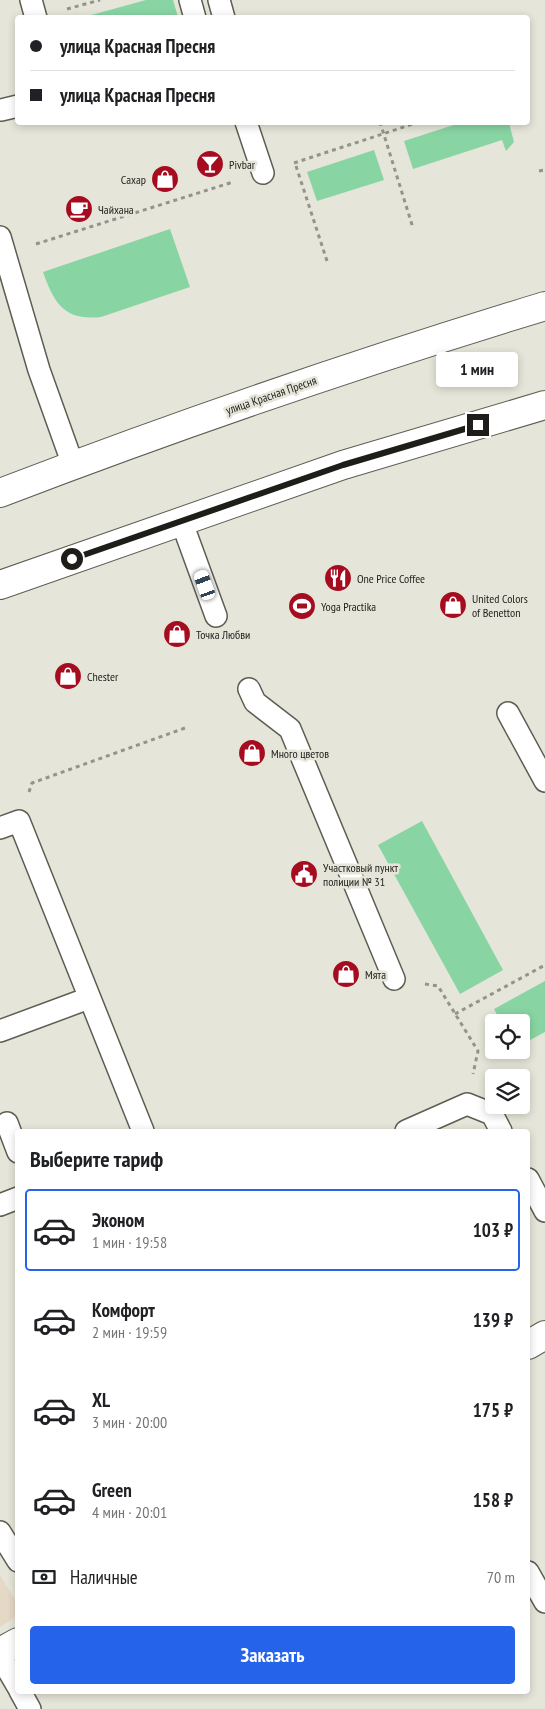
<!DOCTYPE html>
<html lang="ru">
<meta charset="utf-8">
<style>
:root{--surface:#fff;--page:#f6f6f6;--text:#202124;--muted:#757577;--line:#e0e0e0;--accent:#2563eb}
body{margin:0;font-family:"PT Sans Narrow",sans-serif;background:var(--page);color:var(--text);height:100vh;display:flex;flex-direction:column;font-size:19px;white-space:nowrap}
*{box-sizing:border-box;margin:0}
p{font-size:16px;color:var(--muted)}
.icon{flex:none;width:28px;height:28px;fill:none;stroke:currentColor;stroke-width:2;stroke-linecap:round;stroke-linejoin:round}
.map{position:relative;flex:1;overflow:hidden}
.drawer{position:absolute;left:15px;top:1129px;width:515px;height:565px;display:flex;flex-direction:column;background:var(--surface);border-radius:5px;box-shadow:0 2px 8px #0003}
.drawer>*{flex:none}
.top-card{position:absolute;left:15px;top:15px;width:515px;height:110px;border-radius:5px;box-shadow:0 2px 8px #0003;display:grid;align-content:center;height:110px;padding:0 15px;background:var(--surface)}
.fabs{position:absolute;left:485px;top:1014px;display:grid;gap:10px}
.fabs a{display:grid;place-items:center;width:45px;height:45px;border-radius:5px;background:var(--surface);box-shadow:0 2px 8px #0003;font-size:25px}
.end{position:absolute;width:22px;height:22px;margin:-11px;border:6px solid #1e1d19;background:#fff;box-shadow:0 0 0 2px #fff}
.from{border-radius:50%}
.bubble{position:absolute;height:35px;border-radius:5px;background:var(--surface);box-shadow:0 2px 8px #0003;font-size:16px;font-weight:700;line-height:35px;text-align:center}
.car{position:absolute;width:15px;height:30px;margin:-15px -8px;border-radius:6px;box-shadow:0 0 4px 1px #0007;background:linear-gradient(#fff 24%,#345 0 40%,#fff 0 76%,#345 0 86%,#fff 0)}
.top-card b{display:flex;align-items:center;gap:18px;height:48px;font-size:19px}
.top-card b+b{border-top:1px solid var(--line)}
.top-card i{width:12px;height:12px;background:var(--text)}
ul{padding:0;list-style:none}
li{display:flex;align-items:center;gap:15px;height:82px;margin:0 10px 8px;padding:0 5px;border:2px solid transparent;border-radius:5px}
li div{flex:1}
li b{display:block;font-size:19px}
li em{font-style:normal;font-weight:700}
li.on{border-color:var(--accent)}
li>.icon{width:45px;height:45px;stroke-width:1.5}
h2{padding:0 15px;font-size:22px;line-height:60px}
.pay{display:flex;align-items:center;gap:12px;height:55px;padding:0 15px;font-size:19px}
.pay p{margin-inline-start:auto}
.primary-button{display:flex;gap:10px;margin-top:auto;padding:10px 15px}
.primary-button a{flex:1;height:58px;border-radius:5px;background:var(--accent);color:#fff;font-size:20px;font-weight:700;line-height:58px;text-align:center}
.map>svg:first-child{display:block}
.commercial{fill:#e5d8c5}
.green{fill:#89d4a3}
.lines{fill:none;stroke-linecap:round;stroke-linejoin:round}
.service-casing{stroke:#5e5d53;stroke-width:24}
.minor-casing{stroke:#5e5d53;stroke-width:30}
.primary-casing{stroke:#5e5d53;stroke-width:30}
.path{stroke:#95948b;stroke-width:3;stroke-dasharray:4 4;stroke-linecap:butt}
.service{stroke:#fff;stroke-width:21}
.minor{stroke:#fff;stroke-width:28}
.primary{stroke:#fff;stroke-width:28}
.route{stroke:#1e1d19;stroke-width:6}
.labels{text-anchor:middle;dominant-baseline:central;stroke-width:5;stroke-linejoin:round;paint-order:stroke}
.poi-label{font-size:12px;fill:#1e1d19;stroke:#e6e5d9;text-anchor:start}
.street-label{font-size:12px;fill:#1e1d19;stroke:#e6e5d9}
</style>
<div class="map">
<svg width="545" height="1709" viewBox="0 0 545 1709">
<rect width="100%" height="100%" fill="#e6e5d9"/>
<polygon class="commercial" points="0,1575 18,1605 17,1616 0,1627"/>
<g class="green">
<polygon points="146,0 173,0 178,17 84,17"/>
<polygon points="463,122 509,123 514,142 506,151 502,140 413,169 404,141"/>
<polygon points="374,150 384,180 317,201 307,172"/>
<path d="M170,229l20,58 -89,30c-37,4 -47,-14 -58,-45z"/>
<polygon points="422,821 503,970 460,994 378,845"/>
<polygon points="545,981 545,1032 521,1045 521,1022 501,1022 494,1009"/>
</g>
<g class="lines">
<g class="service-casing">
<g id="service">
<polyline points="31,0 36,18"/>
<polyline points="190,0 195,18"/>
<polyline points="219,0 224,18"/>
<polyline points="1,110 18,106"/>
<polyline points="246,122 263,173"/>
<polyline points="0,237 39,370 73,465"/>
<polyline points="181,520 216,616"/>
<polyline points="249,689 255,702 290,729 394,979"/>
<polyline points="508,713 545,781"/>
<polyline points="0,828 19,821 143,1131"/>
<polyline points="0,1031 89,998"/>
<polyline points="7,1123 18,1152"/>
<polyline points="406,1131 467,1104 492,1114 501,1131"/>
<polyline points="528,1179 545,1211"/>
<polyline points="0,1205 18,1198"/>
<polyline points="0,1532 18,1561"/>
<polyline points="528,1572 545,1602"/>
<polyline points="0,1656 18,1687"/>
<polyline points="20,1691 30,1709"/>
</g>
</g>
<g class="minor-casing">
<g id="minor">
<polyline points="528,1345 545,1335"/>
<polyline points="0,1652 18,1642"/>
</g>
</g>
<g class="primary-casing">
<g id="primary">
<path d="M0,493c180,-69 361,-131 545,-187"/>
<polyline points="0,585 343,465 545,405"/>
</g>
</g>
<g class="path">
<polyline points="67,9 100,0"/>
<polyline points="380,122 413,228"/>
<polyline points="294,163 419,122"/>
<polyline points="296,166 327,261"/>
<polyline points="539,171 545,170"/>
<polyline points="36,244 233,182"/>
<polyline points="29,792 32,783 185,728"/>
<polyline points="425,984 438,986 478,1051 473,1074"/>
<polyline points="455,1014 545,965"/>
</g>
<use href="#service" class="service"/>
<use href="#minor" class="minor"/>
<use href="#primary" class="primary"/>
</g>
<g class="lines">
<polyline class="route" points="72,559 343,465 478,425"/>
</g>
<defs>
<g id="bar-disc" transform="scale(1.4375)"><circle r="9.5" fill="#a50c20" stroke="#e6e5d9"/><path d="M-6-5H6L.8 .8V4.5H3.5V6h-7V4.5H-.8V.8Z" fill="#fff"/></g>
<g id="shop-disc" transform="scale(1.4375)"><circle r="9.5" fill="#a50c20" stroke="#e6e5d9"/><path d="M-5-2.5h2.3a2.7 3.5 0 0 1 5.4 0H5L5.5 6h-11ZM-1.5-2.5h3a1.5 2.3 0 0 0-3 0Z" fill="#fff"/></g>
<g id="cafe-disc" transform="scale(1.4375)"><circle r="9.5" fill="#a50c20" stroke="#e6e5d9"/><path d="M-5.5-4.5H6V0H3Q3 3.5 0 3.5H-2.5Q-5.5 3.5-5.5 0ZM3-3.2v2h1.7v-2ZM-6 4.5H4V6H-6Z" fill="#fff"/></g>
<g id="restaurant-disc" transform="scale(1.4375)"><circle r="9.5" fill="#a50c20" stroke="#e6e5d9"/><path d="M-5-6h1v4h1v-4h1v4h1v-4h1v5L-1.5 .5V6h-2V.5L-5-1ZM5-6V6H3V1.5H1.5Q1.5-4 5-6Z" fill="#fff"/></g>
<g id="stadium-disc" transform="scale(1.4375)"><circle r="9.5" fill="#a50c20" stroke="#e6e5d9"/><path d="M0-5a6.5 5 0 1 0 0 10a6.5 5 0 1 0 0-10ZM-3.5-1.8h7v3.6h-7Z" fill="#fff"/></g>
<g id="civic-disc" transform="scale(1.4375)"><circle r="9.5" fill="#a50c20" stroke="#e6e5d9"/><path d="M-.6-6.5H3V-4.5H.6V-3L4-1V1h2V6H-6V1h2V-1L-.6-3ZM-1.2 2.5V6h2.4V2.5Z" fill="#fff"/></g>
</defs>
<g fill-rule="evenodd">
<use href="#bar-disc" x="210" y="164"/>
<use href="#shop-disc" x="165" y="179"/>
<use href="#cafe-disc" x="79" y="209"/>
<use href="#restaurant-disc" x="338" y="578"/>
<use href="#shop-disc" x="453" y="605"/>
<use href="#stadium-disc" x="302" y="606"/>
<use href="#shop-disc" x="177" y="634"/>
<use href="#shop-disc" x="68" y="676"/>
<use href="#shop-disc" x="252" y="753"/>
<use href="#civic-disc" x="304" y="874"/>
<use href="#shop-disc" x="346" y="974"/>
</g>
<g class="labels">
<g class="poi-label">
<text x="229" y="164">Pivbar</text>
<text x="146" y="179" text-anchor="end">Сахар</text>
<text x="98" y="209">Чайхана</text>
<text x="357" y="578">One Price Coffee</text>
<text x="472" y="598">United Colors<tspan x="472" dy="14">of Benetton</tspan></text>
<text x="321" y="606">Yoga Practika</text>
<text x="196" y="634">Точка Любви</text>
<text x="87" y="676">Chester</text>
<text x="271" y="753">Много цветов</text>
<text x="323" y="867">Участковый пункт<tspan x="323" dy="14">полиции № 31</tspan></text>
<text x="365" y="974">Мята</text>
</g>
<g class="street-label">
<text transform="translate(271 395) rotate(-19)">улица Красная Пресня</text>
</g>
</g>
</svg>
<div class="fabs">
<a><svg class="icon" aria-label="locate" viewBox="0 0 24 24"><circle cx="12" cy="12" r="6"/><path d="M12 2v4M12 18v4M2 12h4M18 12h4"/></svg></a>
<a><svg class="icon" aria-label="layers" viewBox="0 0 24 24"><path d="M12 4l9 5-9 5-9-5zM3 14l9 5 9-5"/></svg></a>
</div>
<i class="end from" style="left:72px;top:559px"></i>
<i class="end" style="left:478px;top:425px"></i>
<div class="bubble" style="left:436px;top:352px;width:82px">1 мин</div>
<i class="car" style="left:205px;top:585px;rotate:340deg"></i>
<div class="top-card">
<b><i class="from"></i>улица Красная Пресня</b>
<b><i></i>улица Красная Пресня</b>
</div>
<section class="drawer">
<h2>Выберите тариф</h2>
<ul>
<li class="on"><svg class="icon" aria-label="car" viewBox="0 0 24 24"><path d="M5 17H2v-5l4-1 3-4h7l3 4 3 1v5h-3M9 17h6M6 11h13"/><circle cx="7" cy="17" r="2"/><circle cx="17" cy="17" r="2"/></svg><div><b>Эконом</b><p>1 мин · 19:58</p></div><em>103 ₽</em></li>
<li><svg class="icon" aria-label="car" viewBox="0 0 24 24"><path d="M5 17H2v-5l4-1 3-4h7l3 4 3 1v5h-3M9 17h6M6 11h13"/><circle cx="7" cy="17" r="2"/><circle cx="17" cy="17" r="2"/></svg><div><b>Комфорт</b><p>2 мин · 19:59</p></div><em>139 ₽</em></li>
<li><svg class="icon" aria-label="car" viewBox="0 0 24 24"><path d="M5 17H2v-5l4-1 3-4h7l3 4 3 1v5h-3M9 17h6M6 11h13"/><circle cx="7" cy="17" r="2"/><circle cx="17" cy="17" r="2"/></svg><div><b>XL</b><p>3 мин · 20:00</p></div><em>175 ₽</em></li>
<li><svg class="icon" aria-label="car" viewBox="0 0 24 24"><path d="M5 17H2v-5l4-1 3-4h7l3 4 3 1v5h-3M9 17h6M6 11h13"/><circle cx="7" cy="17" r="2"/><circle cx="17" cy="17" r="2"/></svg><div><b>Green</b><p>4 мин · 20:01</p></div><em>158 ₽</em></li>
</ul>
<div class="pay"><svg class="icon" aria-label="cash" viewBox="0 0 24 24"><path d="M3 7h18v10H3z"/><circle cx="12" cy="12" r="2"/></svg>Наличные<p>70 m</p></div>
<div class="primary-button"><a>Заказать</a></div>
</section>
</div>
